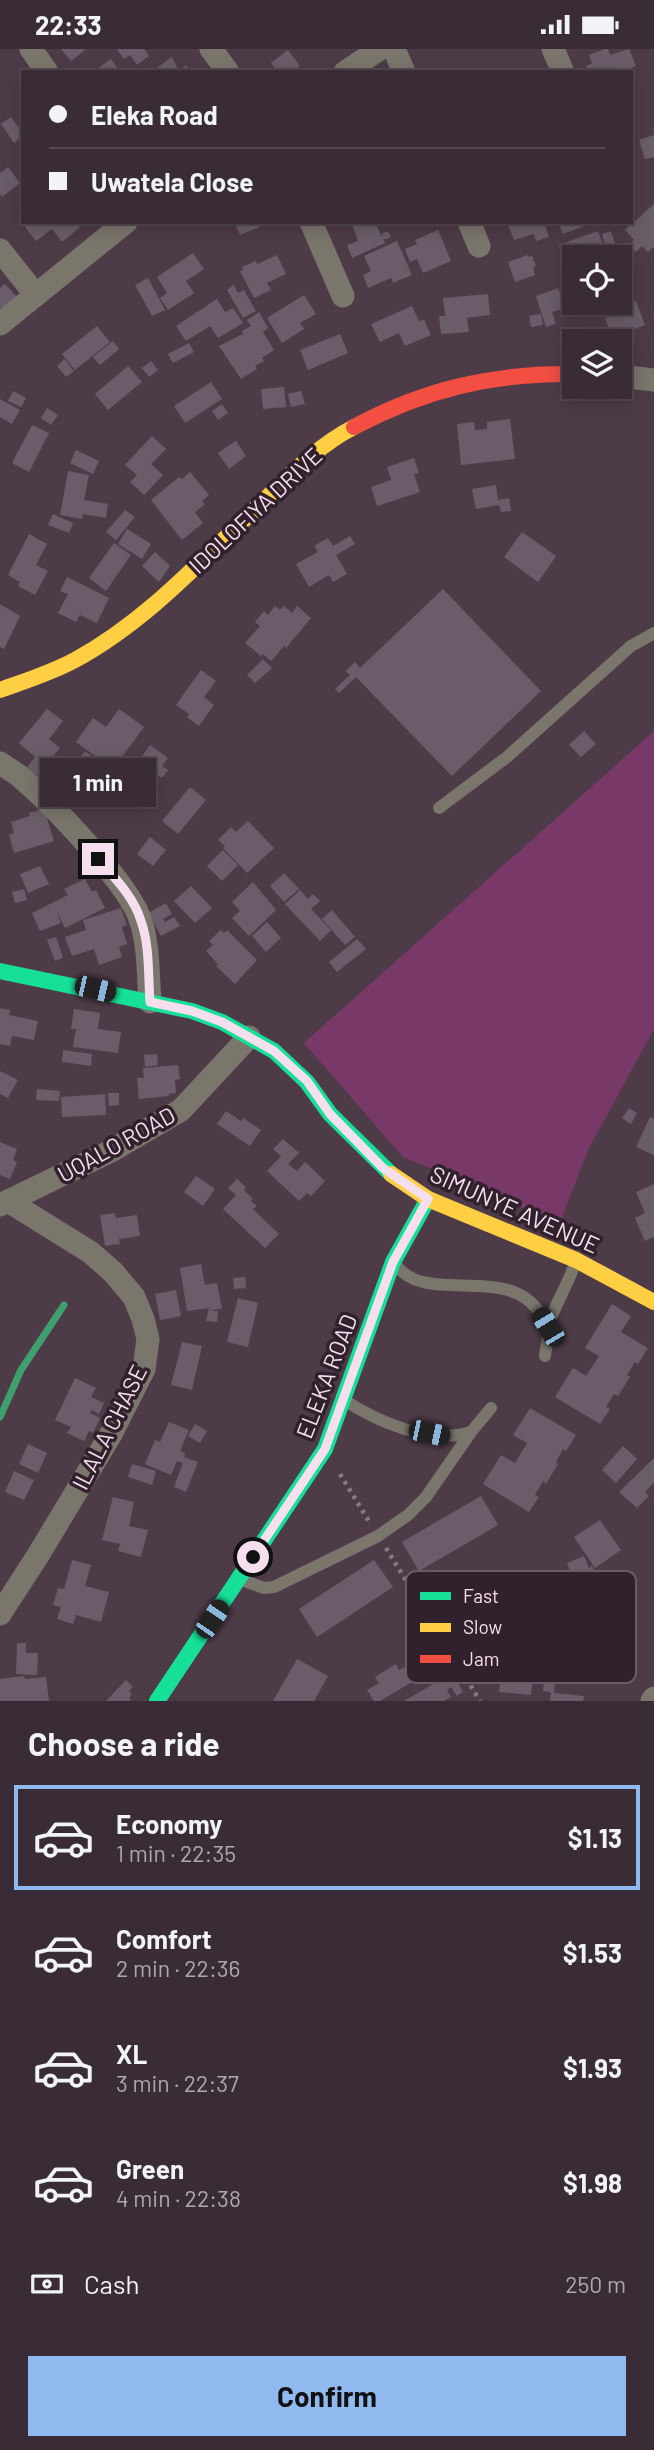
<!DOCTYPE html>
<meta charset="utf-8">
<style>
:root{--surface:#3a2c36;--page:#453842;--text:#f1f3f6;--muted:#aba7ad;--line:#544851;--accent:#90b9f0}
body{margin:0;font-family:Barlow,sans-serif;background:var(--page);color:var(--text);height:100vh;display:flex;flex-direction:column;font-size:26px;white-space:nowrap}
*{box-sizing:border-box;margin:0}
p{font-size:23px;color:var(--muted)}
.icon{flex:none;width:38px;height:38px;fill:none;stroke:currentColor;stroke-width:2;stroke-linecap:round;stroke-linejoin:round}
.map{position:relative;height:1652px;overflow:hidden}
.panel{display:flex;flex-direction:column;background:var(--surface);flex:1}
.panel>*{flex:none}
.banner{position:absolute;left:21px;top:21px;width:612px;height:154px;border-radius:0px;box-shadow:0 4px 18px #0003,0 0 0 2px var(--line);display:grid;align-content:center;height:154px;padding:0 28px;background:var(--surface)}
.controls{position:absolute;left:562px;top:196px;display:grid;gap:14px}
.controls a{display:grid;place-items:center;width:70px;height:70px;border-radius:0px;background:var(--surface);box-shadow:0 4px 18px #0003,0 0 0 2px var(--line);font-size:35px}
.end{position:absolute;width:32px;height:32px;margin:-16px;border:9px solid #f5dfee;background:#111;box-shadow:0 0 0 4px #111}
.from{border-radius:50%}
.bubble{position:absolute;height:49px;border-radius:0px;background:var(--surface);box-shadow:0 4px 18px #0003,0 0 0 2px var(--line);font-size:23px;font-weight:700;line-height:49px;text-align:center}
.car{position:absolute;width:21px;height:42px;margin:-21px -10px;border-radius:9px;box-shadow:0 0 5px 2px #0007;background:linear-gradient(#222 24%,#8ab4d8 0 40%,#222 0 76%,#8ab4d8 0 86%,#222 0)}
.banner b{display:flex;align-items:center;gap:24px;height:66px;font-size:26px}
.banner b+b{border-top:2px solid var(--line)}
.banner i{width:18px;height:18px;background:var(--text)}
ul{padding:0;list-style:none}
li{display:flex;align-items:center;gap:21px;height:105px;margin:0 14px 10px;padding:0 14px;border:4px solid transparent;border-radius:0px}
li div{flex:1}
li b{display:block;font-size:26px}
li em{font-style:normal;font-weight:700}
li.active{border-color:var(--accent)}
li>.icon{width:63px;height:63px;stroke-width:1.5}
h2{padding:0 28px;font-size:32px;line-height:84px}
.pay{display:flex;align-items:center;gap:18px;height:77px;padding:0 28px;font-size:26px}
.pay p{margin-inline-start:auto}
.action{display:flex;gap:14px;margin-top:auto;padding:14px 28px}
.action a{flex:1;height:80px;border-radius:0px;background:var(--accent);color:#111;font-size:28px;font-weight:700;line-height:80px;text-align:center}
.status{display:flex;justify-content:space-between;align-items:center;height:49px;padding:0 35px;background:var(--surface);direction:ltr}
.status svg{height:19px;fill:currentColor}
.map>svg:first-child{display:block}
.green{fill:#783968}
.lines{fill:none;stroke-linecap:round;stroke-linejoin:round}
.stream{stroke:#3fa06f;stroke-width:7}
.building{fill:#6a5d69}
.path{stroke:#847c79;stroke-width:4.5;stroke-dasharray:3.5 5;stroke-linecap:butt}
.lane{stroke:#7b766c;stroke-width:12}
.street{stroke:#7b766c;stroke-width:23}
.fast{stroke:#16e098;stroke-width:16}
.slow{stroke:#ffcf43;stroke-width:16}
.jam{stroke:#f24e42;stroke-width:16}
.route{stroke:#f5dfee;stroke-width:9}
.labels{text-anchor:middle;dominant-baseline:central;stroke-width:7;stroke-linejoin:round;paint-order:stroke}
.street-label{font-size:23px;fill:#f5dfee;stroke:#31212d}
.key{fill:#31212d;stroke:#6c5a67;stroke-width:2}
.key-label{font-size:19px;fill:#f5dfee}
</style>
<div class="status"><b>22:33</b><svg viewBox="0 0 49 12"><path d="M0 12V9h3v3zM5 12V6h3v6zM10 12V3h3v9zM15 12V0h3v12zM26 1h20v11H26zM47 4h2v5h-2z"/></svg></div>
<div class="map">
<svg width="654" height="1652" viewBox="0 0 654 1652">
<rect width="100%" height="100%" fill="#4e3b48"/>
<polygon class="green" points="654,682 654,980 588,1101 560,1174 403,1108 304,994"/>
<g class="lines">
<polyline class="stream" points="0,1368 21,1321 64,1256"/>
</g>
<g class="building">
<polygon points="61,0 86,0 71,12"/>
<polygon points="117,0 144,0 149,7 137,16 130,6 124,10"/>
<polygon points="605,0 608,0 610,6 629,0 636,17 622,23 589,23 586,17 592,14 589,6"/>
<polygon points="288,1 300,17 293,23 277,23 271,14"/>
<polygon points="172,8 179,22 186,16 191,23 151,23"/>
<polygon points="111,10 120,23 92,23"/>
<polygon points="11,68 23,84 23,87 14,94 1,75"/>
<polygon points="654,86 654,108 645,110 639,91"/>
<polygon points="8,118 20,134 2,148 0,145 0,124"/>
<polygon points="654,155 654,198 648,203 642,197 636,203 629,196 634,191 625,181"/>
<polygon points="31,173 76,173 80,178 62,193 52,180 36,192 25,178"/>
<polygon points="234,173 258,173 260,178 240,186"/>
<polygon points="354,173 375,173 382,188 382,185 387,182 391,187 388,190 383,190 385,194 352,209 347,196 358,192 352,174"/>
<polygon points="507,173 544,173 549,188 536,192 534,185 514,191"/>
<polygon points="558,173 583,173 584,177 563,185"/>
<polygon points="438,181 451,212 423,224 417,210 410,213 405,200 417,195 415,191"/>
<polygon points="598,182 607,208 597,208 595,205 584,208 583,204 579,206 580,208 574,208 565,213 559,196"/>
<polygon points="611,182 618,204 608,207 602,185"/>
<polygon points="397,192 412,226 393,234 391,229 368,239 363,226 371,222 364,207"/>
<polygon points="193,204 204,220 186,232 194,244 168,261 160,249 167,244 157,228"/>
<polygon points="277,206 286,225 267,234 271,241 254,249 240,222 243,221 242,218 256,212 257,215"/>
<polygon points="528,206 529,208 532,207 536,217 533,218 535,226 515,233 508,213"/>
<polygon points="148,229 165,261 152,267 135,236"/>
<polygon points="5,235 17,248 3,261 0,259 0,239"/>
<polygon points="234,236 238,244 244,241 256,262 243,269 227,241"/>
<polygon points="558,239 565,259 552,263 556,275 546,278 536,247"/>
<polygon points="488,245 490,266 467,269 469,283 441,285 439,267 445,267 443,249"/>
<polygon points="304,246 316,265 300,274 304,280 282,294 267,269"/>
<polygon points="217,250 225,263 233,259 243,274 218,289 210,277 186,292 176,277"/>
<polygon points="636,252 645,276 612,288 605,269 625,262 623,258"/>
<polygon points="412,257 419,272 424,271 431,286 405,297 399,284 380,293 371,275"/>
<polygon points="259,263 268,279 263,283 274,301 262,309 264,312 255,317 257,320 241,330 219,297 243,285 242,282 251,277 247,271"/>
<polygon points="541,265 543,276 531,278 529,267"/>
<polygon points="97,277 110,293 75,321 62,305"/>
<polygon points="340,285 348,304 308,321 300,301"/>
<polygon points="113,292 119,300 100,316 93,308"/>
<polygon points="189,294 194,303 173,314 168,305"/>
<polygon points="65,310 74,322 66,328 57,317"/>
<polygon points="151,312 158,321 149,328 142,319"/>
<polygon points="128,317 142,333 108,361 95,345"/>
<polygon points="211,333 222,350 185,374 174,357"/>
<polygon points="284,338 286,358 263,360 261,340"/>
<polygon points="13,342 26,349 21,358 8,352"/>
<polygon points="301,342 305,355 291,358 288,345"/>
<polygon points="0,350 20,361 12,375 0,368"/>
<polygon points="222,355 228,364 218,371 212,362"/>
<polygon points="47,359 58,366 51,376 41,369"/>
<polygon points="510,370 515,410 461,416 457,375 474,373 475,381 487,380 487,373"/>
<polygon points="32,376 49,384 29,423 12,414"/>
<polygon points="152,387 166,400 151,415 163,426 144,446 130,433 137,426 125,416"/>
<polygon points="236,392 246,407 229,420 218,404"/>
<polygon points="76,401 99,412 93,425 70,414"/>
<polygon points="414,409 419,424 414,425 420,443 377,457 371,438 391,431 387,418"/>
<polygon points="68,422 89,426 84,451 108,455 106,469 83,465 82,470 60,466"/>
<polygon points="190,423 209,446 202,452 205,455 195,463 203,474 182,491 151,451 179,428 182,430"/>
<polygon points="496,436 498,451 509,449 511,462 501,463 499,456 476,460 472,440"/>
<polygon points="125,461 135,468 116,491 106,483"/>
<polygon points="53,465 73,474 69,484 48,476"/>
<polygon points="127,480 151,495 142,510 118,495"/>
<polygon points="522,483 556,507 538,533 504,508"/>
<polygon points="29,485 47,495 36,516 48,522 35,546 18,537 20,533 8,526"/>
<polygon points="350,487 355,495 336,506 347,525 333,533 329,526 309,538 296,515 318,503 314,497 328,489 333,497"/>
<polygon points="114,494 131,506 106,542 89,529"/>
<polygon points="155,503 170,517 159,533 142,517"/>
<polygon points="67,528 109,549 97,574 80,566 76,573 58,564 68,545 60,542"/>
<polygon points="443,540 541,642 452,727 356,628 339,644 335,640 350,626 346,622 355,613 360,619"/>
<polygon points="0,555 20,567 4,600 0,598"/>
<polygon points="275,557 280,561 284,557 292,564 297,557 311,569 286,599 284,597 271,612 263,605 261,607 245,594 260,577 255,573 264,562 268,566"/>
<polygon points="263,610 272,619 255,634 247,626"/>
<polygon points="201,621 216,632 204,648 214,656 199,677 187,668 189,665 176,656"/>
<polygon points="47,660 63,672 49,690 60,699 32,733 22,725 35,708 19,694"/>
<polygon points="119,660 144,678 113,720 76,693 93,669 106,678"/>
<polygon points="584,682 596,695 581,708 569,696"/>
<polygon points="150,696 168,709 162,717 168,721 162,729 138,713"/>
<polygon points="85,702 102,714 90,731 73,718"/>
<polygon points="135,714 151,726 126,759 111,748"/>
<polygon points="190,738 206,751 178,785 162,772"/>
<polygon points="44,760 54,792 14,804 9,786 14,784 11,773 30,767 29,764"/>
<polygon points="248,772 274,799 247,824 223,799 225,797 218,791 231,778 236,783"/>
<polygon points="150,788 166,801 153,817 137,805"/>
<polygon points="223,801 238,816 222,832 207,817"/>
<polygon points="40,817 49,835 28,844 20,825"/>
<polygon points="284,824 299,840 284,853 270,837"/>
<polygon points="85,830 92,843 96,841 105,859 65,879 56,861 61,874 40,882 32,864 68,846 64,840"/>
<polygon points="253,833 276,861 249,887 232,869 240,862 232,853"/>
<polygon points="191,837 212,859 195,874 174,852"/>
<polygon points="24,840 27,851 15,854 12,843"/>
<polygon points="300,841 308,850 313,845 320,852 311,860 331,881 320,892 285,855"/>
<polygon points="166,854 172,865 163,870 165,873 174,868 180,877 161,887 148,864"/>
<polygon points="121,859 127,876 122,878 127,895 119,898 122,908 99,916 94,900 72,907 65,888 86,881 83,871"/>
<polygon points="332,861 355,888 345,896 322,870"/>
<polygon points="267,873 281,889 266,903 252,887"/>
<polygon points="221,881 224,884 227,881 257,911 235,935 216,917 218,915 206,902 213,896 209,892"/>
<polygon points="56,888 63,909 55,912 47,891"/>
<polygon points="357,890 366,900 337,923 329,913"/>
<polygon points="0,959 10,961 9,966 38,972 34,991 12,987 10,997 0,995"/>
<polygon points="74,960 100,964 98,980 121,983 118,1004 73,998 76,980 71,980"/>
<polygon points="63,1001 92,1005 91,1017 62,1013"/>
<polygon points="157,1005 158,1016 145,1018 144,1006"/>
<polygon points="178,1016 180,1030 175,1031 176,1044 169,1045 169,1047 139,1050 137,1029 144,1029 143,1019"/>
<polygon points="0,1022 18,1031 8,1049 0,1045"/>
<polygon points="37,1040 60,1042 59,1052 36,1051"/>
<polygon points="108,1044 119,1044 119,1056 109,1057"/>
<polygon points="105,1045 106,1066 62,1068 61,1048"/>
<polygon points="629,1059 637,1064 631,1075 622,1069"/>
<polygon points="226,1062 241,1072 243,1069 261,1081 250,1097 217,1075"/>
<polygon points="650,1068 654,1070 654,1106 636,1098"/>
<polygon points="283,1090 299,1104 288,1115 297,1122 305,1113 325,1132 311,1147 307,1144 299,1152 267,1122 281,1107 273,1100"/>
<polygon points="0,1093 17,1100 13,1111 17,1113 10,1130 0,1126"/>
<polygon points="196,1127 215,1140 203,1157 184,1143"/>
<polygon points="237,1130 246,1138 244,1141 253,1150 251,1152 257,1157 253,1160 279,1185 265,1199 223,1160 236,1146 228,1139"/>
<polygon points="654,1135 654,1188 645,1192 635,1169 645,1164 636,1143"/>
<polygon points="115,1164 116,1169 137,1166 140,1187 119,1190 120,1195 105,1197 100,1166"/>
<polygon points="201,1215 205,1236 217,1234 222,1259 210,1262 218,1262 217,1273 206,1272 209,1259 187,1262 180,1219"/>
<polygon points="245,1228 246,1239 234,1240 233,1229"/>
<polygon points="176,1241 181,1267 160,1271 155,1245"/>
<polygon points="238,1249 258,1254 248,1298 227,1293"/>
<polygon points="612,1255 631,1267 621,1283 648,1299 638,1315 635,1313 627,1326 630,1328 618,1347 614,1345 606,1358 610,1360 600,1375 555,1348 573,1319 586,1327 599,1307 585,1299"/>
<polygon points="182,1293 202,1297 192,1341 171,1336"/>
<polygon points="75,1329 96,1339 91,1348 104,1354 99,1365 92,1361 90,1364 100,1369 93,1384 89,1382 84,1392 67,1384 71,1378 55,1371"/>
<polygon points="530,1359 576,1386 566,1402 563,1400 556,1413 558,1415 546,1435 543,1432 535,1446 539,1448 529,1463 483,1435 501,1406 515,1414 527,1394 513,1386"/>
<polygon points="169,1373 189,1381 180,1402 185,1404 184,1408 198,1413 186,1443 174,1438 183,1414 177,1412 171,1426 145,1415 155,1391 160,1393"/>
<polygon points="195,1375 207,1382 200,1394 188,1387"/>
<polygon points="28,1395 47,1404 38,1424 19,1415"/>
<polygon points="623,1397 637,1410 616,1434 602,1421"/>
<polygon points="654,1409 654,1433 645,1443 649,1447 637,1459 619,1443"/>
<polygon points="132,1415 156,1422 152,1436 128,1428"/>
<polygon points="14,1422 34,1431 24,1451 5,1443"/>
<polygon points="481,1447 498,1476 419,1522 402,1493"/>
<polygon points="113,1448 134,1453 129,1477 148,1481 141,1508 118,1502 120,1495 102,1491"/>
<polygon points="600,1471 621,1501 595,1519 574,1488"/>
<polygon points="584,1507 589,1519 592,1517 600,1534 579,1543 567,1514"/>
<polygon points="72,1511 91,1516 85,1537 109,1543 101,1573 76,1566 73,1575 57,1570 61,1558 53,1556 58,1539 64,1540"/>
<polygon points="374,1511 393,1538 317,1588 299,1560"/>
<polygon points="17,1594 26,1594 26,1604 38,1604 37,1626 16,1625"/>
<polygon points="297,1610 328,1627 314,1652 273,1652"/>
<polygon points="396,1615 399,1621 405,1618 407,1622 416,1616 421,1625 411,1630 412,1633 380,1652 374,1652 367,1641 379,1634 375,1628"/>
<polygon points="452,1624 463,1643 457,1647 451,1638 447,1641 451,1648 444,1652 404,1652"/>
<polygon points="501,1625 533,1627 531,1646 499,1643"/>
<polygon points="24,1627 25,1630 46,1628 49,1652 0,1652 0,1630"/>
<polygon points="126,1631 133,1638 129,1642 132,1645 129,1649 131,1651 130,1652 106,1652"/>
<polygon points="544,1631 555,1632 554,1644 584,1647 583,1652 550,1652 551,1643 543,1642"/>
</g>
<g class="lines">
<g class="path">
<polyline points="340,1425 370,1474"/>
<polyline points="386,1499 480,1652"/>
</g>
<g class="lane">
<polyline points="439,759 507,708 631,597 654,584"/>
<path d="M396,1216c30,42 113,-4 145,50 3,4 7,9 7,14 1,8 -2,18 -3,27"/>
<path d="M548,1277c7,-22 20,-41 27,-63"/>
<path d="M344,1351c34,22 86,45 127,32l20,-24"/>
<polyline points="239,1530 264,1539 274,1538 378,1487 408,1466 426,1448 471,1383"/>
</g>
<g class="street">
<polyline points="31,0 47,23"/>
<polyline points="211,0 228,23"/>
<polyline points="394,0 404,23"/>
<polyline points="553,0 563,23"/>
<polyline points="345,23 380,0"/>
<polyline points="311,173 343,247"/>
<polyline points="469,173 479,197"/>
<polyline points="0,201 35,245"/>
<polyline points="0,275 126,173"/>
<polyline points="620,327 654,331"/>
<path d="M0,714c6,4 12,8 18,12 31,26 113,110 123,147 8,25 7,54 9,80"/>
<polyline points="0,1156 111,1102 181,1061 249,988"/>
<polyline points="0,1565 37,1508 111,1385 144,1320 148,1290 143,1270 134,1248 113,1223 90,1203 8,1152"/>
<polyline points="652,1652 654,1649"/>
</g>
<g class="fast">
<polyline points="0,922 192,962 222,973 274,1002 307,1033 330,1065 391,1125"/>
<polyline points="157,1652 325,1400 393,1213 428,1150"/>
</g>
<g class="slow">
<path d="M0,641c25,-9 51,-17 75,-30 68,-37 121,-94 176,-147 33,-31 62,-65 103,-86"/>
<polyline points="391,1125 428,1150 576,1211 654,1253"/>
</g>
<path class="jam" d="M354,378c71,-38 140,-54 220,-53"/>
</g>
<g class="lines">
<path class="route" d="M98,810c16,18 36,38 43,62 9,25 7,55 9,81l42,9 30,11 52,29 33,30 23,33 53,54 45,31 -35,63 -68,187 -72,108"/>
</g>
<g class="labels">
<g class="street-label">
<text transform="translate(255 461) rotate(-43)">IDOLOFIYA DRIVE</text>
<text transform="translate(116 1095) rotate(-29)">UQALO ROAD</text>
<text transform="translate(515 1160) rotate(24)">SIMUNYE AVENUE</text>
<text transform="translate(326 1327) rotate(-69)">ELEKA ROAD</text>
<text transform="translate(109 1378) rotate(-63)">ILALA CHASE</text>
</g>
</g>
<rect x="406" y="1522" width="230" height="112" rx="10" class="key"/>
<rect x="420" y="1543" width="31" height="8" fill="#16e098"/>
<rect x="420" y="1574" width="31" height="9" fill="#ffcf43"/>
<rect x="420" y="1606" width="31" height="8" fill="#f24e42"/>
<g class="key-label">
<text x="463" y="1554">Fast</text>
<text x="463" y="1585">Slow</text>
<text x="463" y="1617">Jam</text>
</g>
</svg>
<div class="controls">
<a><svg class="icon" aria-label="locate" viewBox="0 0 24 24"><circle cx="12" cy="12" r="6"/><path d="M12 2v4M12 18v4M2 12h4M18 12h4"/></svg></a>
<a><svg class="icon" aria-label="layers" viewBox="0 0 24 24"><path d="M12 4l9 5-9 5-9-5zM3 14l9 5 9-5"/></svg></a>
</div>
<i class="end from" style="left:253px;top:1508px"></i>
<i class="end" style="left:98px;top:810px"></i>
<div class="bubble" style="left:40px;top:709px;width:116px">1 min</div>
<i class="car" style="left:95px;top:940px;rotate:103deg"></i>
<i class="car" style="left:548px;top:1278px;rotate:329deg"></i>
<i class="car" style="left:429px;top:1384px;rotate:102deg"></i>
<i class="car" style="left:212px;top:1570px;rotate:34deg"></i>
<div class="banner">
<b><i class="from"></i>Eleka Road</b>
<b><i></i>Uwatela Close</b>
</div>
</div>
<section class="panel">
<h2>Choose a ride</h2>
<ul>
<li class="active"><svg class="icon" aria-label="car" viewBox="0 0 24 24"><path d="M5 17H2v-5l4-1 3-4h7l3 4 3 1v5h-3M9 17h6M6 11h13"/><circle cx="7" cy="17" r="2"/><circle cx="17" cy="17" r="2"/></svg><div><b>Economy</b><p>1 min · 22:35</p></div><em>$1.13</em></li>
<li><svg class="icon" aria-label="car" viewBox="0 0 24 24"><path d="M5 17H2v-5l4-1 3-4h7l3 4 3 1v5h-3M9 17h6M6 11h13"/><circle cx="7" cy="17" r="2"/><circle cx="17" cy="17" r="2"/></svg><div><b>Comfort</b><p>2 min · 22:36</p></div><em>$1.53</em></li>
<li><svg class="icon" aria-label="car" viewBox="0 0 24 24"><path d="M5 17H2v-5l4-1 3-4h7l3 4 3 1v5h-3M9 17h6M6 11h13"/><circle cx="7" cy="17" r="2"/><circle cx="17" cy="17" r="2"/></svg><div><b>XL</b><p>3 min · 22:37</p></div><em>$1.93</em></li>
<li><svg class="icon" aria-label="car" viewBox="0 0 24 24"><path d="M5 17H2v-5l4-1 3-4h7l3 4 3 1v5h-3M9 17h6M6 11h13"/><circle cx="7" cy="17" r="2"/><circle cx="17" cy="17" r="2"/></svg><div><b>Green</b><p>4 min · 22:38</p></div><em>$1.98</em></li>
</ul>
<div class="pay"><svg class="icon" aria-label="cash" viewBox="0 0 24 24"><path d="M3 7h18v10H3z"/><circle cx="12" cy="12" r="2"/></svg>Cash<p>250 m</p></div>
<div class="action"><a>Confirm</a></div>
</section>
